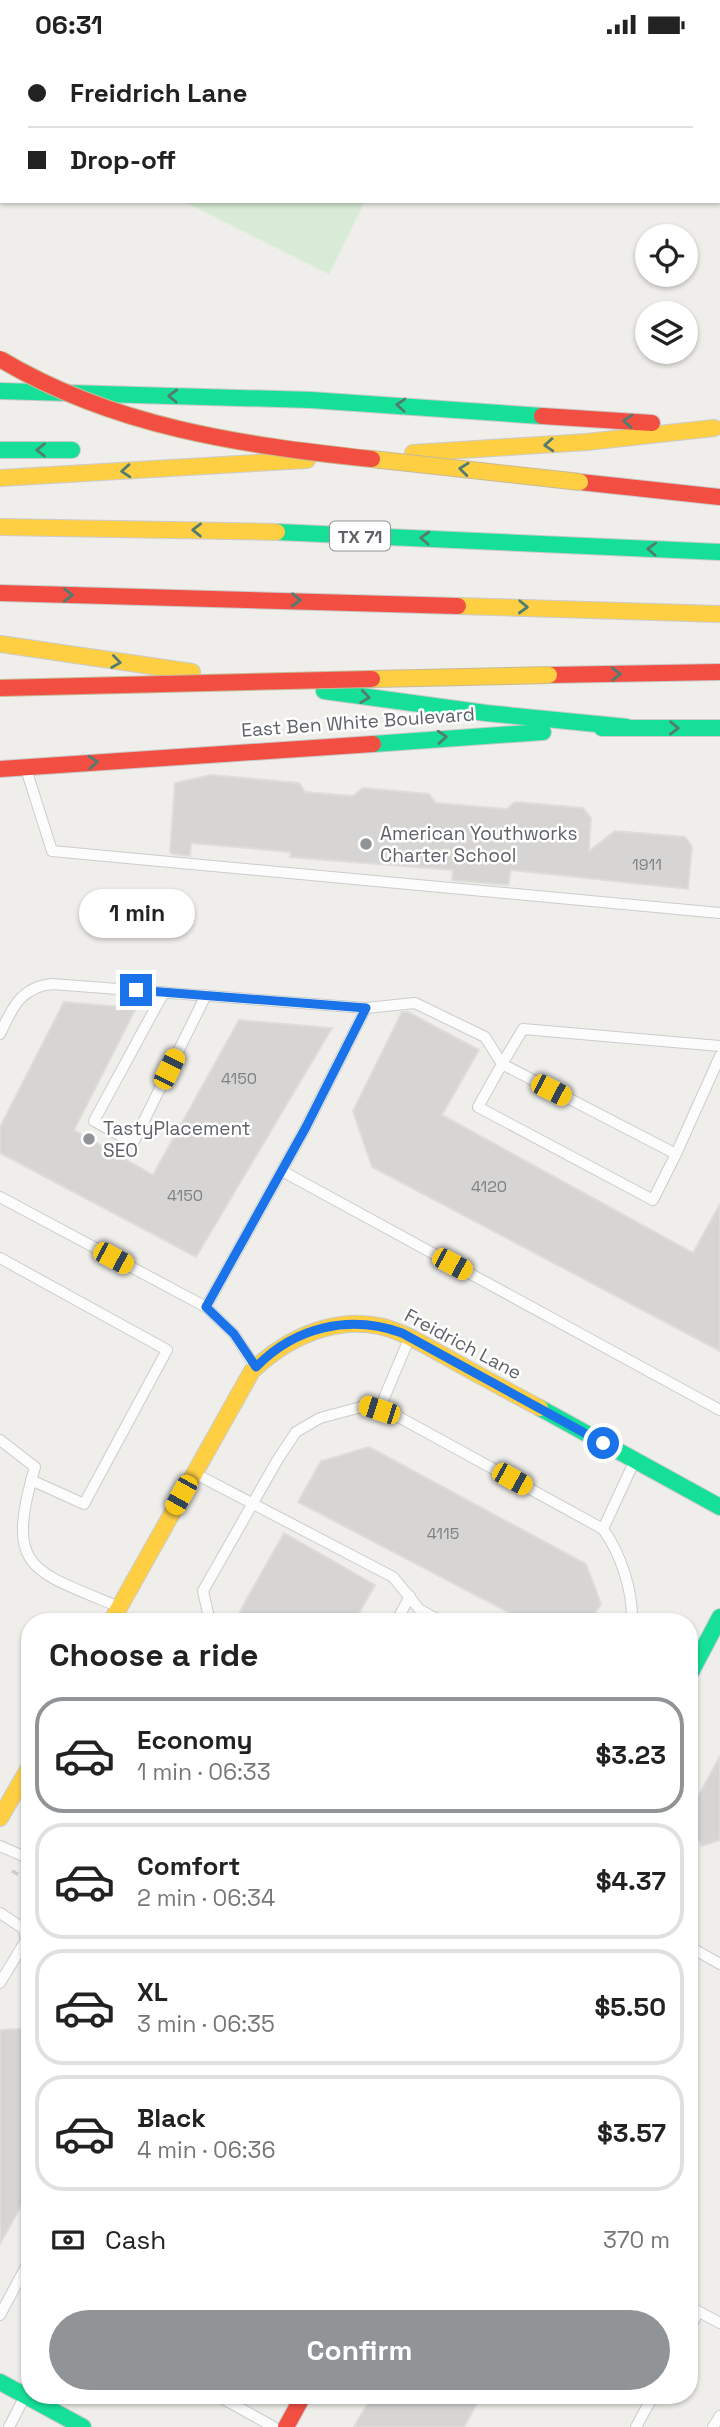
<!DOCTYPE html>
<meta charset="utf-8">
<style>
:root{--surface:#fff;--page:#f2f2f2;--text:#222;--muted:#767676;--line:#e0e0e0;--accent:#919496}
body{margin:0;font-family:"Space Grotesk",sans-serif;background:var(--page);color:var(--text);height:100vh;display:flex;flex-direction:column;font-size:26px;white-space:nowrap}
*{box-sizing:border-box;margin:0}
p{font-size:23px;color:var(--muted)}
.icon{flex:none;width:38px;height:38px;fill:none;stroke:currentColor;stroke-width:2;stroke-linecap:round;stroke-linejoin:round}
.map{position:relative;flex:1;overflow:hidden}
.side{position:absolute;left:21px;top:1564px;width:677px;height:791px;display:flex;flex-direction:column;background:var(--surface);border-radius:28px;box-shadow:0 2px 5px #0004}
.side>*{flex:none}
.top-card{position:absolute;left:0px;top:0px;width:721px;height:154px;box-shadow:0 2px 5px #0004;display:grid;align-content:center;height:154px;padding:0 28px;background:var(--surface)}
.buttons{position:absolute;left:635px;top:175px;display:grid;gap:14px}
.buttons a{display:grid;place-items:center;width:63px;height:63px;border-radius:50%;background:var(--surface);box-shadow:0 2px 5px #0004;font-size:35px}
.end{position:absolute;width:32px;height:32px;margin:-16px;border:9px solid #1a73e8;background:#fff;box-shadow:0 0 0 4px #fff}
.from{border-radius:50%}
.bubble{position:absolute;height:49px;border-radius:24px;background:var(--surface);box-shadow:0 2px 5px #0004;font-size:23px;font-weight:600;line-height:49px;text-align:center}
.car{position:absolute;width:21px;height:42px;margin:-21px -10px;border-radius:9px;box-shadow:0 0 5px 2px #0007;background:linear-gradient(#f5c518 24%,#345 0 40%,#f5c518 0 76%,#345 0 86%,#f5c518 0)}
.top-card b{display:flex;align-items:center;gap:24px;height:66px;font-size:26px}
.top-card b+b{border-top:2px solid var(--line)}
.top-card i{width:18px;height:18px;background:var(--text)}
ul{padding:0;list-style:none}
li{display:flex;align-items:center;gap:21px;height:116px;margin:0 14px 10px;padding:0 14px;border:4px solid var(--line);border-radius:28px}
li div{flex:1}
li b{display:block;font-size:26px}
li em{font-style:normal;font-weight:600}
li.active{border-color:var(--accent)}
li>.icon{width:63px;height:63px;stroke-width:1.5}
h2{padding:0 28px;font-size:32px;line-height:84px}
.pay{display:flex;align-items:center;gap:18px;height:77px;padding:0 28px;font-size:26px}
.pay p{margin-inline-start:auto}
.action{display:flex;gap:14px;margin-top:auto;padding:14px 28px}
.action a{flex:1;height:80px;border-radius:42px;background:var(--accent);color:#fff;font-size:28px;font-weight:600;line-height:80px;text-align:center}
.status{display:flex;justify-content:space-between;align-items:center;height:49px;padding:0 35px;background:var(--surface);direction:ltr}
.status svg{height:19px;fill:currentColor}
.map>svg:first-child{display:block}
.green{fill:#d8ebd6}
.building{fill:#d6d5d3;stroke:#deddd9;stroke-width:2}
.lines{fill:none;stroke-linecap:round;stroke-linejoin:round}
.lane-casing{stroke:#cbcccc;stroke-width:12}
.fast-casing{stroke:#cacacb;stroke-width:18}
.slow-casing{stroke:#cacacb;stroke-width:18}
.jam-casing{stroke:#cacacb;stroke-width:18}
.path{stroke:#cacfcc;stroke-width:3.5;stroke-dasharray:7 3.5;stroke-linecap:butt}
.lane{stroke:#fdfcfc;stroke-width:10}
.fast{stroke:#16e098;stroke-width:16}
.slow{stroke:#ffcf43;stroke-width:16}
.jam{stroke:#f24e42;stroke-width:16}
.slow-bridge-casing{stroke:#c8b996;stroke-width:18;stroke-linecap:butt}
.jam-bridge-casing{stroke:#c8b996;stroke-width:18;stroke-linecap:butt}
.slow-bridge{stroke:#ffcf43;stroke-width:16}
.jam-bridge{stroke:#f24e42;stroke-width:16}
.oneway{stroke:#507c72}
.route{stroke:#1a73e8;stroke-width:9}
.poi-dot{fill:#919496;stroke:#fff;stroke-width:2.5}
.labels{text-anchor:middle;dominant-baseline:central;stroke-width:5;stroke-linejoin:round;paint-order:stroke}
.number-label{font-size:16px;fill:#7e8184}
.shield{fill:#fff;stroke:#8f9295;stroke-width:2}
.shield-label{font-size:18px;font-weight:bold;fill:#5f6368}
.street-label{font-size:19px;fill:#5f6368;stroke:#fff}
.poi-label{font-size:19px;fill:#5f6368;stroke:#fff;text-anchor:start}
</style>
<div class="status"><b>06:31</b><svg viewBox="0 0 49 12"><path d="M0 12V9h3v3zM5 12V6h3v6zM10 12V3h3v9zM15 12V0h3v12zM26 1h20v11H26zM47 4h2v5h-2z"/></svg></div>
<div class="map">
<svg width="720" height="2378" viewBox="0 0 720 2378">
<rect width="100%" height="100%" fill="#efeeea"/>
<polygon class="green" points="183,152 365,152 329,225"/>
<g class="building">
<polygon points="211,726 299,734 305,743 353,747 363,739 429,745 436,754 507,760 515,753 583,759 591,769 589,802 615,782 685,788 692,797 688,840 511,821 508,836 452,831 453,821 290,808 291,803 191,794 190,807 172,805 170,803 175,734"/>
<polygon points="64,953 136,959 74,1081 153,1126 239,971 332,979 196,1208 0,1104 0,1078"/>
<polygon points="402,963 408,963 479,1001 442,1066 693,1204 720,1155 720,1302 372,1118 353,1062"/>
<polygon points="369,1398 586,1515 601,1555 589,1573 527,1573 298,1453 321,1412"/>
<polygon points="284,1484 375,1536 354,1573 245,1573 240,1562"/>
<polygon points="720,1707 720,1791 702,1797 690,1777 690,1762"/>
<polygon points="30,1979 30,2141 0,2195 0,1981"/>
<polygon points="372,2347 481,2347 464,2378 354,2378"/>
</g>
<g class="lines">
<g class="lane-casing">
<g id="lane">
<polyline points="26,720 52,802 720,864"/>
<polyline points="164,943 94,1072 133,1094 206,946"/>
<polyline points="366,959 415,954 485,988 502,1015 478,1058 653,1151 676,1105"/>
<path d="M0,985c12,-26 21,-47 52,-50l314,24 -60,119 -100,180"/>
<polyline points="720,997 523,980 502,1015 676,1105 720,1007"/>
<polyline points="282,1122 720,1361"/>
<polyline points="0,1148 206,1258 234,1285 254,1316"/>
<polyline points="0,1209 167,1301 84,1455 31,1431"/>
<polyline points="379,1361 409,1290"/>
<path d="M0,1391l35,27c-30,102 -5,103 82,139"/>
<polyline points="196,1425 393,1528 420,1561 443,1573"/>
<polyline points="603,1480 634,1413"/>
<path d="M210,1573l-7,-31 75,-132 18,-27 24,-14 45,-12 32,10 206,113c18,25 30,62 29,93"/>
<polyline points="396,1573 410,1547"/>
<polyline points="0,1797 30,1810"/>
<polyline points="0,1864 24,1880 26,1891 0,1934"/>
<polyline points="690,1898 720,1915"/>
<polyline points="690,2258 720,2274"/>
<polyline points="0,2266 30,2210"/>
<polyline points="690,2279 698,2263"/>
<polyline points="218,2347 274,2378"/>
<polyline points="9,2378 24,2349"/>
<polyline points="636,2378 653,2347"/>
<polyline points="713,2378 720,2367"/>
</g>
</g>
<g class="fast-casing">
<g id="fast">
<polyline points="0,342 311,351 542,367"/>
<polyline points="0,401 72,401"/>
<polyline points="277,483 720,503"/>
<polyline points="324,642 486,664 627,678"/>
<polyline points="602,679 720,679"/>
<polyline points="373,695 543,683"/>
<polyline points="540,1359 720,1458"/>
<polyline points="690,1625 720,1568"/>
<polyline points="0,2333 83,2378"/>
</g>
</g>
<g class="slow-casing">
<g id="slow">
<polyline points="413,404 587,393 714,379"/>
<polyline points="0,429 307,411"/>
<polyline points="0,478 277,483"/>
<polyline points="458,557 720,565"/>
<polyline points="0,595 192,623"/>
<path d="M111,1573l141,-251c40,-38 97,-62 151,-37 16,7 32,17 47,25 30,17 60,33 90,49"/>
<polyline points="0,1769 30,1717"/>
</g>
</g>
<g class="jam-casing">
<g id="jam">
<polyline points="542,367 652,374"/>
<polyline points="580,433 720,448"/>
<polyline points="0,544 458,557"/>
<polyline points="549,626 720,623"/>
<polyline points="0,720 373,695"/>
<polyline points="286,2378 303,2347"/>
</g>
</g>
<polyline class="path" points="12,1822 30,1832"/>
<use href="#lane" class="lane"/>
<use href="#fast" class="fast"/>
<use href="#slow" class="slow"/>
<use href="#jam" class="jam"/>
<g class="slow-bridge-casing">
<g id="slow-bridge">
<polyline points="372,410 580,433"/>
<polyline points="372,630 549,626"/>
</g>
</g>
<g class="jam-bridge-casing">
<g id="jam-bridge">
<path d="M0,310c114,68 241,86 372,100"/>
<polyline points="0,639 372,630"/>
</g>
</g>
<use href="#slow-bridge" class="slow-bridge"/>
<use href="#jam-bridge" class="jam-bridge"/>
</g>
<defs><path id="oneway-chevron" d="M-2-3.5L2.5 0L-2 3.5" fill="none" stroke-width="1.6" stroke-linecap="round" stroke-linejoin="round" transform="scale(1.75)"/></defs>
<g class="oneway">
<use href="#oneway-chevron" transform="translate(173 347) rotate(-178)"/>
<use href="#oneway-chevron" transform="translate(401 356) rotate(-177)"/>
<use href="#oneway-chevron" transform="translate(628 372) rotate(-176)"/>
<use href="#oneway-chevron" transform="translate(549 396) rotate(176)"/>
<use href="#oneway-chevron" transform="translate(41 401) rotate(-180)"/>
<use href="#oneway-chevron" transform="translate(464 420) rotate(-174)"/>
<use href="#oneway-chevron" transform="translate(126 422) rotate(176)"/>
<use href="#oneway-chevron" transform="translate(197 481) rotate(-179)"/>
<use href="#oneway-chevron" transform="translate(425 489) rotate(-178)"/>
<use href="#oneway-chevron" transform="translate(652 500) rotate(-177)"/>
<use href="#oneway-chevron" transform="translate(68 546) rotate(1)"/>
<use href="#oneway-chevron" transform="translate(296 551) rotate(2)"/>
<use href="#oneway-chevron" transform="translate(523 558) rotate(2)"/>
<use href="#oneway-chevron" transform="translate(116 613) rotate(8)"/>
<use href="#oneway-chevron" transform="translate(616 625) rotate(-1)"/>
<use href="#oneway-chevron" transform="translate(365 648) rotate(8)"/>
<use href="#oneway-chevron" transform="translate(674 679) rotate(1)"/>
<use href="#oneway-chevron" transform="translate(442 688) rotate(-4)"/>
<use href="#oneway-chevron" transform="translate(93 713) rotate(-4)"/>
</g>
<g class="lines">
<path class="route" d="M136,941l230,18 -60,119 -100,180 28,27 22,33c39,-40 93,-53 146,-34l201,110"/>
</g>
<g class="poi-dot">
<circle cx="366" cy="795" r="7"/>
<circle cx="89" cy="1090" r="7"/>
</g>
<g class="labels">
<g class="number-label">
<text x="647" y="815">1911</text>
<text x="239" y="1029">4150</text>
<text x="489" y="1137">4120</text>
<text x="185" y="1146">4150</text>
<text x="443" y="1484">4115</text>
</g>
<rect class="shield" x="330" y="472.5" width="60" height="29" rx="5"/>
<g class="shield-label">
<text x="360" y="487">TX 71</text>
</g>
<g class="street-label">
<text transform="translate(358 673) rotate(-4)">East Ben White Boulevard</text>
<text transform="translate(463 1295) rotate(28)">Freidrich Lane</text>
</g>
<g class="poi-label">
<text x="380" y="784">American Youthworks<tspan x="380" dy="22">Charter School</tspan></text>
<text x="103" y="1079">TastyPlacement<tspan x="103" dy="22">SEO</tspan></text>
</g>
</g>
</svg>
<div class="buttons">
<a><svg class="icon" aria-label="locate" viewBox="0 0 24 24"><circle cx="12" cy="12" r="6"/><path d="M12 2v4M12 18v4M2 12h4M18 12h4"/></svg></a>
<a><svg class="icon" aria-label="layers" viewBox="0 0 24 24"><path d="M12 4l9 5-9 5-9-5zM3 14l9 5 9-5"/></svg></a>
</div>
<i class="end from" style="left:603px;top:1394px"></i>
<i class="end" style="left:136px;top:941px"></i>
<div class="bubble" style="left:79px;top:840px;width:116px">1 min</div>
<i class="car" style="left:169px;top:1020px;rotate:26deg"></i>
<i class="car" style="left:551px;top:1041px;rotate:117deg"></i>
<i class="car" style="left:113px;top:1209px;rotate:118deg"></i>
<i class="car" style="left:452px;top:1215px;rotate:118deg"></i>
<i class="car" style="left:379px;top:1361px;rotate:288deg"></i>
<i class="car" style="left:512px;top:1430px;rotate:119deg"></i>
<i class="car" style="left:181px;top:1446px;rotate:209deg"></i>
<div class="top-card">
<b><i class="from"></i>Freidrich Lane</b>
<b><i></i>Drop-off</b>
</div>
<section class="side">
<h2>Choose a ride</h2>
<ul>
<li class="active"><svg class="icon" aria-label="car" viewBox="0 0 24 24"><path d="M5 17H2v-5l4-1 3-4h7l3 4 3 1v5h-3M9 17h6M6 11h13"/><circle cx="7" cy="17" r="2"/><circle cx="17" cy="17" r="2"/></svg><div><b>Economy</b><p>1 min · 06:33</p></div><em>$3.23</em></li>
<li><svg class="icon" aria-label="car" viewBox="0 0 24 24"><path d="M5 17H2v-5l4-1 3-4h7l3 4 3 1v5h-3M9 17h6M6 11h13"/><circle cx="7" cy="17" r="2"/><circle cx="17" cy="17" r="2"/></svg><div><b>Comfort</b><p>2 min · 06:34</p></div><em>$4.37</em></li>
<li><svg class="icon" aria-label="car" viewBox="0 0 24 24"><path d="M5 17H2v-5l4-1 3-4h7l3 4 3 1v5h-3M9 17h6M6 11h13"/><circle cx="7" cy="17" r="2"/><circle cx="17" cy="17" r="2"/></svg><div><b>XL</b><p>3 min · 06:35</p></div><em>$5.50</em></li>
<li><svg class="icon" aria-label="car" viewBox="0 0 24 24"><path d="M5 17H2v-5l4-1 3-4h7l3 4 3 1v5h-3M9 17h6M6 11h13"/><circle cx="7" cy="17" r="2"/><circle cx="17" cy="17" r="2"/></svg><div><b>Black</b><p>4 min · 06:36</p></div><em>$3.57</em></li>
</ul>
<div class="pay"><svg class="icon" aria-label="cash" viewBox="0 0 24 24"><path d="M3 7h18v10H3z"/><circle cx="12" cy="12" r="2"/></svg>Cash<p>370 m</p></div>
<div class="action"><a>Confirm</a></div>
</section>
</div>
